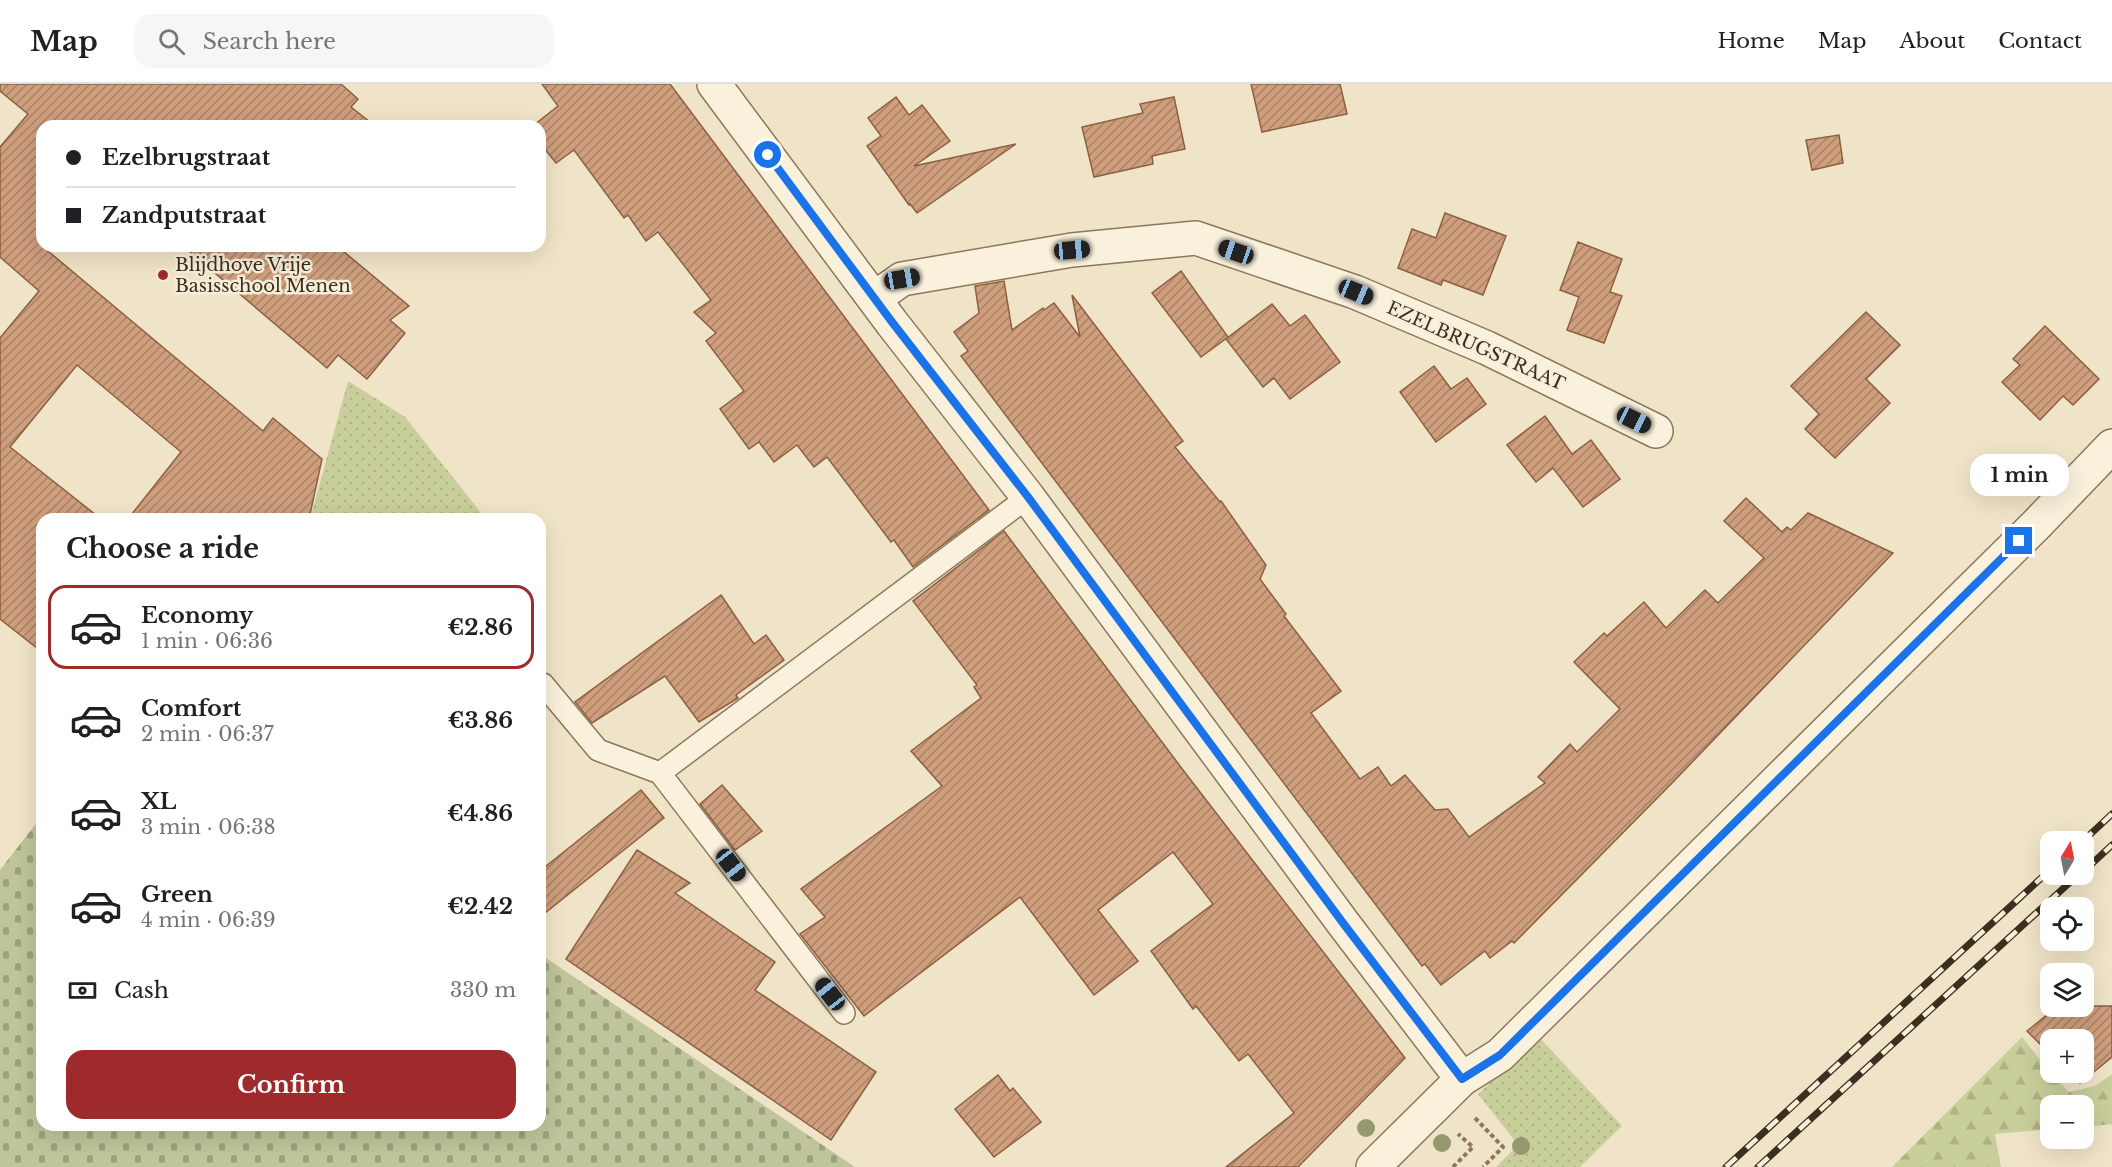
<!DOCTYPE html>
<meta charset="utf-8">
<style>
:root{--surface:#fff;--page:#f6f6f6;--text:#202124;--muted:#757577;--line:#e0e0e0;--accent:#9e2a2b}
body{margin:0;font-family:"Libre Baskerville",serif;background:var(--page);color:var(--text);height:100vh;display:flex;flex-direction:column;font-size:22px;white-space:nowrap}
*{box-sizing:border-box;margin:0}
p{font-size:20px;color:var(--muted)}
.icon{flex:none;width:33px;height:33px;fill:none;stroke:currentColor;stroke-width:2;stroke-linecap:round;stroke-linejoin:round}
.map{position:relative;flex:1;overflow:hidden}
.drawer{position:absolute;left:36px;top:429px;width:510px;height:618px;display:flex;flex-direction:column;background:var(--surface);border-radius:18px;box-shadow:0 6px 24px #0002}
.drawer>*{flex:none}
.top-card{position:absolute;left:36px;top:36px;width:510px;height:132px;border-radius:18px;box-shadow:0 6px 24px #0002;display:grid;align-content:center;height:132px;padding:0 30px;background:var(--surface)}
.needle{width:39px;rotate:10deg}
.controls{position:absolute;left:2040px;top:747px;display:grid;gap:12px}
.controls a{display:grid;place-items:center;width:54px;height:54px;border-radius:12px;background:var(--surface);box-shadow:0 6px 24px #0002;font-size:30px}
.end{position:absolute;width:27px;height:27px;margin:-14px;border:8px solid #1a73e8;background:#fff;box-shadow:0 0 0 3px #fff}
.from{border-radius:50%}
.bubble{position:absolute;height:42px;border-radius:18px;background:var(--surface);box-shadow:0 6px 24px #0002;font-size:20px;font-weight:800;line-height:42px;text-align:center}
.car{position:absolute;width:18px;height:36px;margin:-18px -9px;border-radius:8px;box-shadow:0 0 4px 2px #0007;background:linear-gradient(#222 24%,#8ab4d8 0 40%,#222 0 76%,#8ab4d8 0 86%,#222 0)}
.top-card b{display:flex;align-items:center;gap:21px;height:57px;font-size:22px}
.top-card b+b{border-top:2px solid var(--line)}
.top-card i{width:15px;height:15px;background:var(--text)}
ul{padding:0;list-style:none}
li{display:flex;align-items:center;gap:18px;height:84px;margin:0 12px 9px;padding:0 18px;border:3px solid transparent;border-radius:18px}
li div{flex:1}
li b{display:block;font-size:22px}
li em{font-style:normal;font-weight:800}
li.on{border-color:var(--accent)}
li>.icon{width:54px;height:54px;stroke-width:1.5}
h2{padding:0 30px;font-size:27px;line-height:72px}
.pay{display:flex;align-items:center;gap:15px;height:66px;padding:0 30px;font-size:22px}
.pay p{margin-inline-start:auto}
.action{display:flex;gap:12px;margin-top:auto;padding:12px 30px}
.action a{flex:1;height:69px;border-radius:18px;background:var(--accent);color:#fff;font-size:24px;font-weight:800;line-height:69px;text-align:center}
header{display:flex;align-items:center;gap:36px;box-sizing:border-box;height:84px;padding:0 30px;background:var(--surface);border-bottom:2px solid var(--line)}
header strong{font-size:28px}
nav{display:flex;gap:33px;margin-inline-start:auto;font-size:21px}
.search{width:420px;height:54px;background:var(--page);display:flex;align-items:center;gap:15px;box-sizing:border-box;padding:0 21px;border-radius:18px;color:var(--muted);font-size:22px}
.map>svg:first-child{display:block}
.grass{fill:url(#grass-dots)}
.forest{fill:url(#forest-firs)}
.cemetery{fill:url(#cemetery-stones)}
.building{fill:url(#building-hatch);stroke:#8d5f41;stroke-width:1.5}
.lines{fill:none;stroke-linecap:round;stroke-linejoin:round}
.lane-casing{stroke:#8d765c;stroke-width:24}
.street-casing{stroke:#8d765c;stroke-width:36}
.path{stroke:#8d765c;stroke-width:4;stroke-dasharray:4.5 3;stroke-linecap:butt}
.lane{stroke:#faf1dc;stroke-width:21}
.street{stroke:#faf1dc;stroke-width:33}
.rail-casing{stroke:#3d2e20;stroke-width:7}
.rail{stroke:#f7eed8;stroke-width:4.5;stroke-dasharray:14;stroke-linecap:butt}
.tree{fill:#96986f}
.route{stroke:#1a73e8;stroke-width:8}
.poi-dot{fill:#9e2a2b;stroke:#f7eed8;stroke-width:2}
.labels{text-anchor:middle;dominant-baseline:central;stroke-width:5;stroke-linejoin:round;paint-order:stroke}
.poi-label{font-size:18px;fill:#3d2e20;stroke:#f7eed8;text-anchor:start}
.street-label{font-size:18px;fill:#3d2e20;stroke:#f7eed8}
</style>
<header>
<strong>Map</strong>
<div class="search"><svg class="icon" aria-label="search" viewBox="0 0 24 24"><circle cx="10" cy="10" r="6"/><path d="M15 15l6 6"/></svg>Search here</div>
<nav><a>Home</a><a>Map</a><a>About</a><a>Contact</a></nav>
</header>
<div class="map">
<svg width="2112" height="1083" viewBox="0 0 2112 1083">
<defs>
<pattern id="grass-dots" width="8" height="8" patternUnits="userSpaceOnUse" patternTransform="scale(1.5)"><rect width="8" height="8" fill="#c9cf9b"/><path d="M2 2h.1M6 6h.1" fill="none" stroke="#aeb285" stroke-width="1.8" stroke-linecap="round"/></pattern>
<pattern id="forest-firs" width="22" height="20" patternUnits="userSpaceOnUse" patternTransform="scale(1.5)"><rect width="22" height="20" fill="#c9cf9b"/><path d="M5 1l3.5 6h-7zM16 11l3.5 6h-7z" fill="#aeb285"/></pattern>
<pattern id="cemetery-stones" width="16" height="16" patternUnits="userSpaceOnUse" patternTransform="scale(1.5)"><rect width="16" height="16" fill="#bfc49a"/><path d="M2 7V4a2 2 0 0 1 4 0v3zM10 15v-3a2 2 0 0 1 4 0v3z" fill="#9ca07d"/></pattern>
<pattern id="building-hatch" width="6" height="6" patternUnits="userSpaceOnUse" patternTransform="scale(1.5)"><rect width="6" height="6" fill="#cf9f7d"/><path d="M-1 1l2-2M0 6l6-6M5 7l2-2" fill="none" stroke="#a98266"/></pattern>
</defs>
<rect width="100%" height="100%" fill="#f0e4c8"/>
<g class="grass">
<polygon points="348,297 405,333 486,435 310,435"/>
<polygon points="1539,953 1622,1042 1580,1083 1496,1083 1518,1061 1478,1010"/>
</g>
<polygon class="forest" points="2022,953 2050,988 2069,1008 2095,1002 2112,990 2112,1040 2084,1043 2084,1022 2050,1022 2050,1045 1995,1050 2001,1083 1892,1083"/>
<polygon class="cemetery" points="42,732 42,1041 540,1041 540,870 855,1083 0,1083 0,786"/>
<g class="building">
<polygon points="0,0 341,0 358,15 351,23 375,42 42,42 42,162 263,347 273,334 322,375 309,435 128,435 181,368 77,281 10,363 101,435 42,435 42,568 0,535 0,254 39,207 0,173 0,63 28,30 0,7"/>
<polygon points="542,0 670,0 989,426 913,483 894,456 891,458 827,373 814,383 797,361 774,378 759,358 749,365 720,325 744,307 706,257 716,249 694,228 711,216 658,148 646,157 628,131 624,134 574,66 556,79 540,59 540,42 534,41 558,22"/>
<polygon points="1251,0 1340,0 1347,30 1262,48"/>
<polygon points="896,13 909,31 922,21 950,57 914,82 1016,60 917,129 910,120 909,121 867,62 881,52 868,34"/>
<polygon points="1174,13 1185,65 1152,72 1153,80 1094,93 1082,43 1143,29 1140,20"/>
<polygon points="1839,51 1843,79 1812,86 1806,56"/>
<polygon points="1445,129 1506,152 1483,211 1443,196 1441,201 1398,184 1412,145 1436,154"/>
<polygon points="1578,158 1622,175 1610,208 1622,212 1604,259 1567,246 1579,213 1560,206"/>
<polygon points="183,162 337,162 409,222 390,236 405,249 367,295 338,271 327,284"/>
<polygon points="1181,187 1228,253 1201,273 1152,209"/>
<polygon points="1004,197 1012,246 1043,224 1044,226 1054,219 1080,253 1072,211 1183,357 1175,363 1220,418 1221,417 1266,481 1260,495 1286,530 1284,532 1341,607 1311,629 1360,695 1378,683 1391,702 1405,691 1435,726 1448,725 1469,753 1545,699 1538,693 1570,660 1577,668 1620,625 1574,578 1604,549 1607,552 1644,518 1666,544 1705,506 1718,519 1764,474 1724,437 1746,414 1782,448 1787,443 1791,446 1808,429 1893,469 1674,697 1514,859 1512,857 1490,874 1485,867 1441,901 1425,880 1422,882 961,272 968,267 954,248 979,229 975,202"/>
<polygon points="1272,220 1290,242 1305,231 1340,278 1290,315 1274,294 1263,303 1226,255"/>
<polygon points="1866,228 1900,261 1866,295 1890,319 1835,374 1805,345 1819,330 1791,302"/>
<polygon points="2045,242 2099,295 2073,321 2063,312 2040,336 2002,298 2020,281 2013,275"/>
<polygon points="1434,282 1451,305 1467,294 1486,320 1436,358 1400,308"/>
<polygon points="1545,332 1572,370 1591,356 1620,395 1583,423 1553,384 1536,398 1507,361"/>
<polygon points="1004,447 1183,686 1405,974 1298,1083 1226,1083 1294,1029 1248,970 1239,977 1196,922 1193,925 1151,867 1213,820 1173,768 1098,826 1138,877 1094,911 1020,813 864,932 800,850 825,833 801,805 942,702 911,667 981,614 974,603 977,601 913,517"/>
<polygon points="721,511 754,560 766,551 784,576 736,611 738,614 699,638 665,592 592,639 575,618"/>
<polygon points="722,701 762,747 735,766 700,720"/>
<polygon points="641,706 664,734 540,833 540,787"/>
<polygon points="637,766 690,799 675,809 775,878 755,906 876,988 831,1056 566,875"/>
<polygon points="2058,922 2112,922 2112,973 2080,999 2069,988 2084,988 2084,956 2050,956 2050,970 2027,947"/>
<polygon points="998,991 1010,1007 1013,1004 1041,1038 994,1073 955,1025"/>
</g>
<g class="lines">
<g class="lane-casing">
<g id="lane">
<polyline points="543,600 598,666 660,689"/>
<polyline points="844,929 660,689 1028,413"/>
</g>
</g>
<g class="street-casing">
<g id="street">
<polyline points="714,0 892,239 1028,413 1343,839 1462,995"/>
<polyline points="875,214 902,195 1072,166 1196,154 1355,208 1487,264 1656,347"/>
<polyline points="1373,1083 1462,995 1500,971 2036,441 2112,362"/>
</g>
</g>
<g class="path">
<polyline points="1475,1034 1503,1063 1483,1083"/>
<polyline points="1453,1083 1473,1063 1458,1050"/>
</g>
<use href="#lane" class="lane"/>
<use href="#street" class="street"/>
<g class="rail-casing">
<g id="rail">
<polyline points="2082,758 2112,730"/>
<polyline points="2084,787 2112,761"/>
<polyline points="1726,1083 2050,786"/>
<polyline points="1758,1083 2079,790"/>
</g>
</g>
<use href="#rail" class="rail"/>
</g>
<g class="tree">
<circle cx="1366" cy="1044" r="9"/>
<circle cx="1442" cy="1059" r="9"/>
<circle cx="1521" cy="1062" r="9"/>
</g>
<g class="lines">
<polyline class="route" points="768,71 892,238 1028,413 1343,839 1462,995 1500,971 2019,457"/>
</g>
<circle class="poi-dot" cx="163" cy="191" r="6"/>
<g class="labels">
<g class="poi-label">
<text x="175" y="181">Blijdhove Vrije<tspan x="175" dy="21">Basisschool Menen</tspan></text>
</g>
<g class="street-label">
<text transform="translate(1476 262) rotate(24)">EZELBRUGSTRAAT</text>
</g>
</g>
</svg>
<div class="controls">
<a><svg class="needle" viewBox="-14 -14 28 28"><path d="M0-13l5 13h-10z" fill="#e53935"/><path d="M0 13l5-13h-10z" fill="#757577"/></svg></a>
<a><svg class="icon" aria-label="locate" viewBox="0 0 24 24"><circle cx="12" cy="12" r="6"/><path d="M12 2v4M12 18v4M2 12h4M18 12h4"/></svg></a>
<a><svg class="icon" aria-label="layers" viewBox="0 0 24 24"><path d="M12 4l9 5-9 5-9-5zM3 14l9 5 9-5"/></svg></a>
<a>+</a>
<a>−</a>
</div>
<i class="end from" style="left:768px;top:71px"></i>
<i class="end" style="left:2019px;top:457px"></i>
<div class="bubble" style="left:1970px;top:370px;width:99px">1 min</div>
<i class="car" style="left:1072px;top:166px;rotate:85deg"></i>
<i class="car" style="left:1236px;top:168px;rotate:289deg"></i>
<i class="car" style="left:902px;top:195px;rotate:80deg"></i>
<i class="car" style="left:1356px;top:208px;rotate:113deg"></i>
<i class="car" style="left:1634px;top:336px;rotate:116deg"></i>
<i class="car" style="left:731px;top:781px;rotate:142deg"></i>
<i class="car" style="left:830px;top:910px;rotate:322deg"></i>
<div class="top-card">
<b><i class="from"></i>Ezelbrugstraat</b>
<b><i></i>Zandputstraat</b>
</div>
<section class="drawer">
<h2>Choose a ride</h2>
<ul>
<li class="on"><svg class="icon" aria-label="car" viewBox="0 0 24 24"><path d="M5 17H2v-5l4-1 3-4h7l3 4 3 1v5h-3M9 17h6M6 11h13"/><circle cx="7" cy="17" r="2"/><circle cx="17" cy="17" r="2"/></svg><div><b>Economy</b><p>1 min · 06:36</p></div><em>€2.86</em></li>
<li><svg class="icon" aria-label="car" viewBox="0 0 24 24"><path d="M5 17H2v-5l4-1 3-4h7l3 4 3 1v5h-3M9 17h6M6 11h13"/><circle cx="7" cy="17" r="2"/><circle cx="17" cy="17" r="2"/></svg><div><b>Comfort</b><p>2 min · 06:37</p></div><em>€3.86</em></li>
<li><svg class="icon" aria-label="car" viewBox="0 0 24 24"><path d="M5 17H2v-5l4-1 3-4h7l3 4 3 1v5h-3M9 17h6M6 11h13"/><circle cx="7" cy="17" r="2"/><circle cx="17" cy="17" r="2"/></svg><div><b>XL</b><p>3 min · 06:38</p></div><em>€4.86</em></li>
<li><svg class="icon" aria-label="car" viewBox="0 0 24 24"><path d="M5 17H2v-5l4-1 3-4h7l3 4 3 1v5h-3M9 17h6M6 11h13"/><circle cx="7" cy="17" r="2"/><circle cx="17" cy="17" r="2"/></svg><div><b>Green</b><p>4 min · 06:39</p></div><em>€2.42</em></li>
</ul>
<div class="pay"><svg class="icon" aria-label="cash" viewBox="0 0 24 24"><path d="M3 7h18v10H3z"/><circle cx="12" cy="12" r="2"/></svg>Cash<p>330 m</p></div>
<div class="action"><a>Confirm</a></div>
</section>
</div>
